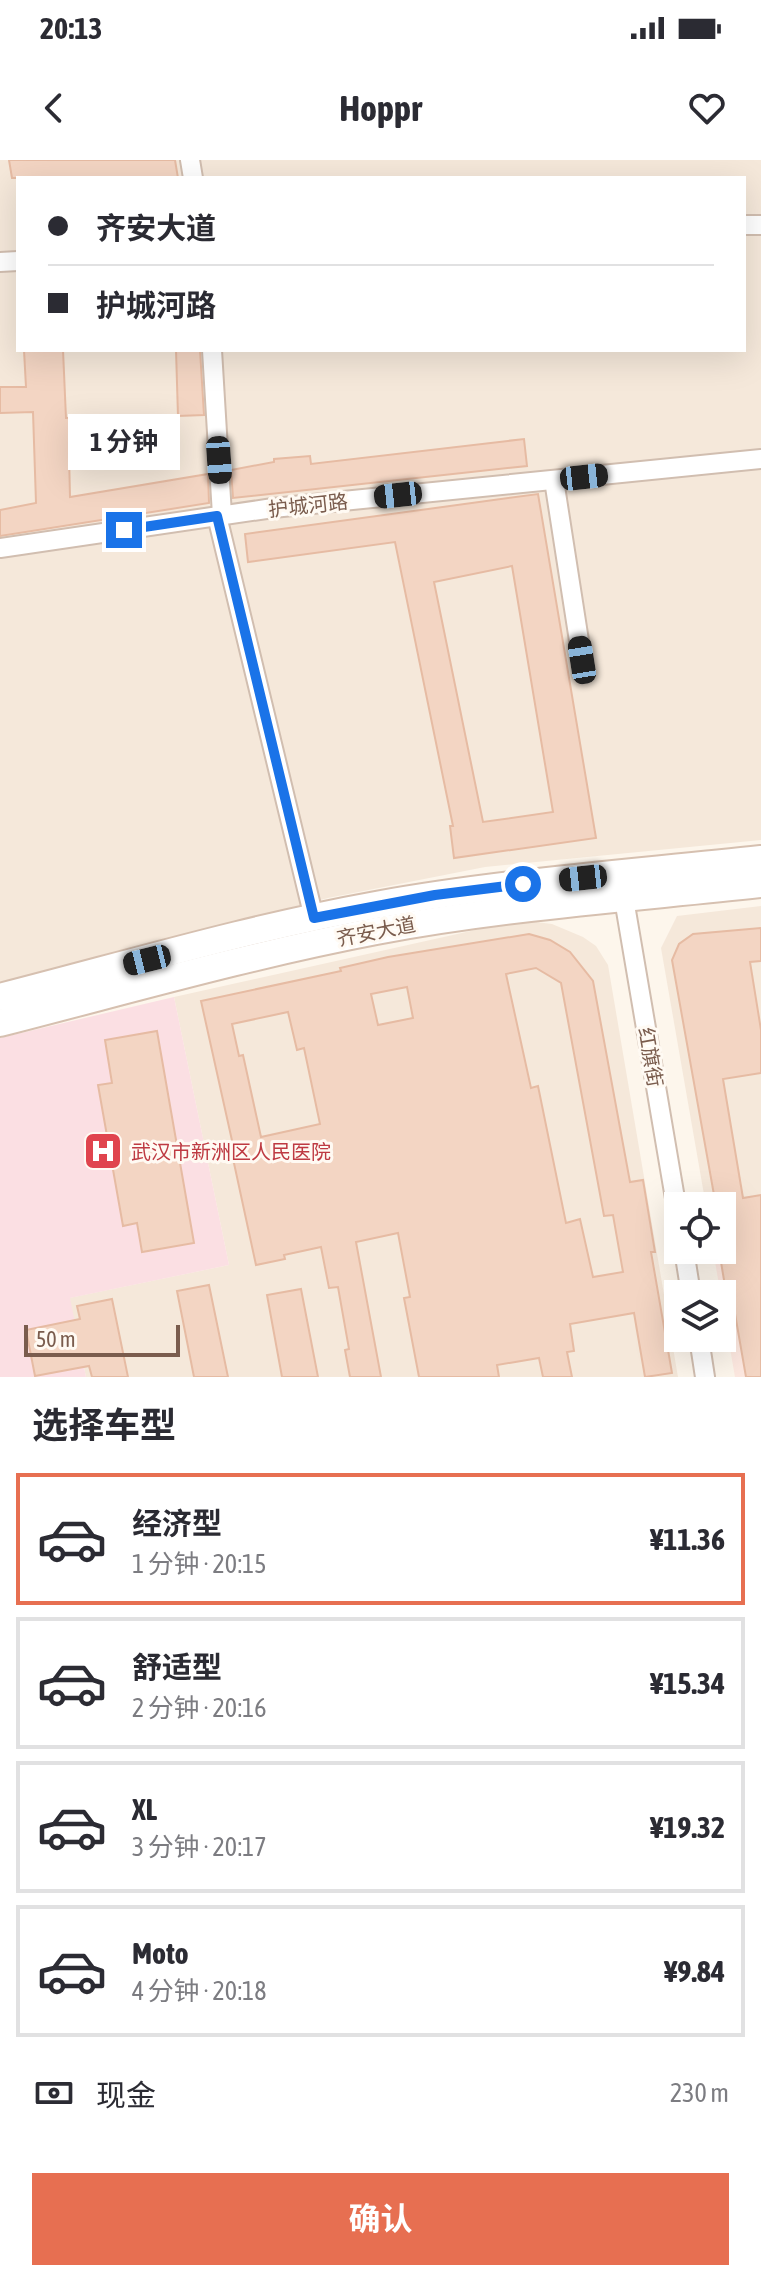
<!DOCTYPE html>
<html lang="zh">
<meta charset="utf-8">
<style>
:root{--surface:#fff;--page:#f7f7f7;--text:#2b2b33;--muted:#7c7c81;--line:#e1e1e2;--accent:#e76f51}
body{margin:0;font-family:"Asap Condensed","Noto Sans SC",sans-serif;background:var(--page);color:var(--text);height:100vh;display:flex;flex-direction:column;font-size:30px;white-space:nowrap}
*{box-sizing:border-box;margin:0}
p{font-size:26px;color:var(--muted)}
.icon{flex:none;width:44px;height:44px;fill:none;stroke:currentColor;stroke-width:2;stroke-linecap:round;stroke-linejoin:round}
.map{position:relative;height:1217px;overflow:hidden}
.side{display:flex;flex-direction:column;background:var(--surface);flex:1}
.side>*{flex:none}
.hud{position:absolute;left:16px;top:16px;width:730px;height:176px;border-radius:0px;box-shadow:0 8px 32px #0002;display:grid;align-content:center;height:176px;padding:0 32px;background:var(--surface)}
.tools{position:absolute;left:664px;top:1032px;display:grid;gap:16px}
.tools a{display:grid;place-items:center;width:72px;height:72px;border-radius:0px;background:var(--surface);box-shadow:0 8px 32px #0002;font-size:40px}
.scale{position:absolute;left:24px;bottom:20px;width:156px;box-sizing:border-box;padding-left:8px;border:4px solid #7a5c4d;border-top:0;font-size:22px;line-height:28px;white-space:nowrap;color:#7a5c4d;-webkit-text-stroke:6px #fffaf3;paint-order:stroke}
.end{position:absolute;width:36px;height:36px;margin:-18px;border:10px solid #1a73e8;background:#fff;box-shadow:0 0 0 4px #fff}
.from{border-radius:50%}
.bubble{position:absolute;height:56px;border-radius:0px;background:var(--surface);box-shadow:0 8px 32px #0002;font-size:26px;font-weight:700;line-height:56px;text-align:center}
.car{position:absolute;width:24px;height:48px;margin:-24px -12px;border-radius:10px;box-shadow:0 0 6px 2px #0007;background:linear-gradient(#222 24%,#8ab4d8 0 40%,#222 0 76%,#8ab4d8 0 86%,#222 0)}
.hud b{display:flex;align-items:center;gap:28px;height:76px;font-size:30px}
.hud b+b{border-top:2px solid var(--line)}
.hud i{width:20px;height:20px;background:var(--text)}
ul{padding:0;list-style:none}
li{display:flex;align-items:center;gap:24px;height:132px;margin:0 16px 12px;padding:0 16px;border:4px solid var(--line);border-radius:0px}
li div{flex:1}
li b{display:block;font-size:30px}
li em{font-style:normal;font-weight:700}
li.active{border-color:var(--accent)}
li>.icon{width:72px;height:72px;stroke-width:1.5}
h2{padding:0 32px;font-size:36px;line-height:96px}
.pay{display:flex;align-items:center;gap:20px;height:88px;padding:0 32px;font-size:30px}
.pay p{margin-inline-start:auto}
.primary-button{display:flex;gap:16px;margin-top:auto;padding:16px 32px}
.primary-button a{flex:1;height:92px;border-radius:0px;background:var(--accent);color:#fff;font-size:32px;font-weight:700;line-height:92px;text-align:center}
.status{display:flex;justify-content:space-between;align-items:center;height:56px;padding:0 40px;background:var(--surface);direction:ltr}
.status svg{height:22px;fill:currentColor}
header{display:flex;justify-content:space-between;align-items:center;height:104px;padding:0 32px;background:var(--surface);font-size:36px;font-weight:700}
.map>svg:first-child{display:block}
.residential{fill:#f5e8da;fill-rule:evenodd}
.commercial{fill:#fde8e0}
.medical{fill:#fbdfe3}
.building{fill:#f3d5c3;stroke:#e6bba3;stroke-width:2;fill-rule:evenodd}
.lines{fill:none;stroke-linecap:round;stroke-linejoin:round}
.street-casing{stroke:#d1beb0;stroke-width:22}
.secondary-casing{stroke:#d6c0b0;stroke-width:30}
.street{stroke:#fff;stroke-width:18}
.secondary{stroke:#fff;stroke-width:26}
.route{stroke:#1a73e8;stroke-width:10}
.labels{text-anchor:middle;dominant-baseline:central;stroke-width:6;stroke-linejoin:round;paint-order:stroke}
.street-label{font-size:20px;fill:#7a5c4d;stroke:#fffaf3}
.health-label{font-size:20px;fill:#be3a42;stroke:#fffaf3;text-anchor:start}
</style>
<div class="status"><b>20:13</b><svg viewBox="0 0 49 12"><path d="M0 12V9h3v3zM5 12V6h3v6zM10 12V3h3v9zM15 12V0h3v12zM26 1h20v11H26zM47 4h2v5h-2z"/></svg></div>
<header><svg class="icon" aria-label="back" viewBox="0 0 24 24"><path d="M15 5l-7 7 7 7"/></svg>Hoppr<svg class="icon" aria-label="heart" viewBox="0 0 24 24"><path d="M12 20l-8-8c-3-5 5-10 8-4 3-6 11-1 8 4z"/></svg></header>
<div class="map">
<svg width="761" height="1217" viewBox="0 0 761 1217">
<rect width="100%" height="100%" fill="#fdf6ec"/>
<g class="residential">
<path d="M0,0h761v680l-276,27 -157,31 -328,84zM18,18h726v172h-726z"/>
<polygon points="761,746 761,1072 722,1046 706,1046 661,788 677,756"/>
<polygon points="520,760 552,764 583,777 596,786 608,805 678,1217 86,1217 69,1138 229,1105 174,837"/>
</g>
<polygon class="commercial" points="713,1090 722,1090 761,1217 735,1217"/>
<polygon class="medical" points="174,837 229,1105 70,1138 86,1217 0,1217 0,878"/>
<g class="building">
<polygon points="9,0 175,0 178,18 12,18"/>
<polygon points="24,190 63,190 66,258 153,255 154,290 69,294 70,337 208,314 209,343 0,376 0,350 36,343 33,252 0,253 0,227 26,227"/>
<polygon points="176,190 200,190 204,255 178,256"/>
<polygon points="524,279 527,306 233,338 231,310 274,302 274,299 310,296 311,304"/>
<path d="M538,334l58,344 -142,20 -4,-32h3l-58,-284 -147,20 -3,-28zM512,406l41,246 -70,10 -49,-240z"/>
<polygon points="761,768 761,801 750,802 761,870 761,913 723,919 743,1038 761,1035 761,1217 746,1217 730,1125 725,1126 719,1090 722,1090 722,1046 716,1046 672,800 679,784 693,774"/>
<path d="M529,774l21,6 20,12 23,29 37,201 13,-2 12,72h-4l21,121 -27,4 -11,-64 -64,11 4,27 -7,1 5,25h-29l-4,-19 -42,7 2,12h-80l-15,-79 6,-1 -12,-64 -42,9 25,135h-31l-5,-27 4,-1 -11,-62 -9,1 -8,-41 -37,8 1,4 -29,6 -24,-111h3l-34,-153 140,-30 -1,-3 48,-11zM536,808l25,15 43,233 9,-1 10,57 -30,5 -13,-58 -14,4 -28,-137 -7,2 -25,-114zM407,827l6,31 -35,7 -7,-31zM288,852l9,38 7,-2 16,76 -59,13 -18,-82 -4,1 -7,-32z"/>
<polygon points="157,871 194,1083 142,1092 137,1063 123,1066 98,925 112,923 105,880"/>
<polygon points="209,1125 228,1217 194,1217 177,1131"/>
<polygon points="301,1129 318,1217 282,1217 267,1135"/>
<polygon points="112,1139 128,1217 92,1217 89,1206 35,1216 26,1170 80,1159 77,1146"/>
</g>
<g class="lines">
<g class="street-casing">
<g id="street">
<polyline points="190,0 193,18"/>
<polyline points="744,65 761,65"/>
<polyline points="0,102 18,101"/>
<polyline points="212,190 222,355"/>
<polyline points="554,320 582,500"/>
<polyline points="217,356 314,758"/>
<polyline points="0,388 273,348 761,299"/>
<polyline points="624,739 678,1056"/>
<polyline points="684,1090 691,1134"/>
<polyline points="699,1178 705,1217"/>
</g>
</g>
<g class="secondary-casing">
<g id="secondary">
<path d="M0,837c125,-32 249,-69 376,-92 127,-23 257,-32 385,-46"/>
<path d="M0,863c125,-32 250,-68 376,-92 127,-24 257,-33 385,-47"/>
</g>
</g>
<use href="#street" class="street"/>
<use href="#secondary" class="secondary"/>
</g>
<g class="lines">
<polyline class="route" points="124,370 217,356 314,758 435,735 523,724"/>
</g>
<defs>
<g id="hospital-square" transform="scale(2)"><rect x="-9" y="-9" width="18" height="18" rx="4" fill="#e0444e" stroke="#fffaf3"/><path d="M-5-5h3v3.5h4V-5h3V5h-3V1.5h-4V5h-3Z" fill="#fff"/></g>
</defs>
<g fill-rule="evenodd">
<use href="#hospital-square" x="103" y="991"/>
</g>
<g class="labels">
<g class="street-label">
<text transform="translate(308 345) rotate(-6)">护城河路</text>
<text transform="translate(376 771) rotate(-11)">齐安大道</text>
<text transform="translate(651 897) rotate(80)">红旗街</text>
</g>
<g class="health-label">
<text x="131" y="991">武汉市新洲区人民医院</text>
</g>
</g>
</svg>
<div class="tools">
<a><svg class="icon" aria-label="locate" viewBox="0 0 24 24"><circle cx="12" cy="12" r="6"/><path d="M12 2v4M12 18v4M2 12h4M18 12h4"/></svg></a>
<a><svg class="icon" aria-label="layers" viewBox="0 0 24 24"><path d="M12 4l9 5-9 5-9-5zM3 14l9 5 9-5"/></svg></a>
</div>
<div class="scale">50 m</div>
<i class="end from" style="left:523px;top:724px"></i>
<i class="end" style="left:124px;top:370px"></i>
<div class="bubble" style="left:68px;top:254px;width:112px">1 分钟</div>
<i class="car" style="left:219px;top:300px;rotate:176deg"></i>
<i class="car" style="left:584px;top:317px;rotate:84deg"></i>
<i class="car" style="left:398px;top:335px;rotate:264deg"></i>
<i class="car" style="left:582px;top:500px;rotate:351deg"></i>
<i class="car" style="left:583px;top:718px;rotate:264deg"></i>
<i class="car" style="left:147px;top:800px;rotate:256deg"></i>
<div class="hud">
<b><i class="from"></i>齐安大道</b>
<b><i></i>护城河路</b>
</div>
</div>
<section class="side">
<h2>选择车型</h2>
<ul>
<li class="active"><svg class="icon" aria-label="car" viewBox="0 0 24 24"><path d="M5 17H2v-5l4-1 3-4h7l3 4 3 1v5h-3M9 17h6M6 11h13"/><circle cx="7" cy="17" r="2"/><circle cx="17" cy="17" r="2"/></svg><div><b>经济型</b><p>1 分钟 · 20:15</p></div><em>¥11.36</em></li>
<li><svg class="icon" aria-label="car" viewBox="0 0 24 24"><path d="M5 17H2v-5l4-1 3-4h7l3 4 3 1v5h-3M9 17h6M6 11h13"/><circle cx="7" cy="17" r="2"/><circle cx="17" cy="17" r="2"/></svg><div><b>舒适型</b><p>2 分钟 · 20:16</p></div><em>¥15.34</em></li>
<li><svg class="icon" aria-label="car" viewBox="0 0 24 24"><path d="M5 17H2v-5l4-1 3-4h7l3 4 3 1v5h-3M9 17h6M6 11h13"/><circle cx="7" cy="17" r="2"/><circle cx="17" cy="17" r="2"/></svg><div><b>XL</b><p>3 分钟 · 20:17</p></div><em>¥19.32</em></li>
<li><svg class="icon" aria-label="car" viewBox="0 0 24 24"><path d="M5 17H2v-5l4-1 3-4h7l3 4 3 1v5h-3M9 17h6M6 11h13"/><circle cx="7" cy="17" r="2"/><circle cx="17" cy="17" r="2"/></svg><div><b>Moto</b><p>4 分钟 · 20:18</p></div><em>¥9.84</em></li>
</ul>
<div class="pay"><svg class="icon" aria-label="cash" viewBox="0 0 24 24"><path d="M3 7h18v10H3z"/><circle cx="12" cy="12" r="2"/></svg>现金<p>230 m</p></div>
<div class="primary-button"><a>确认</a></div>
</section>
